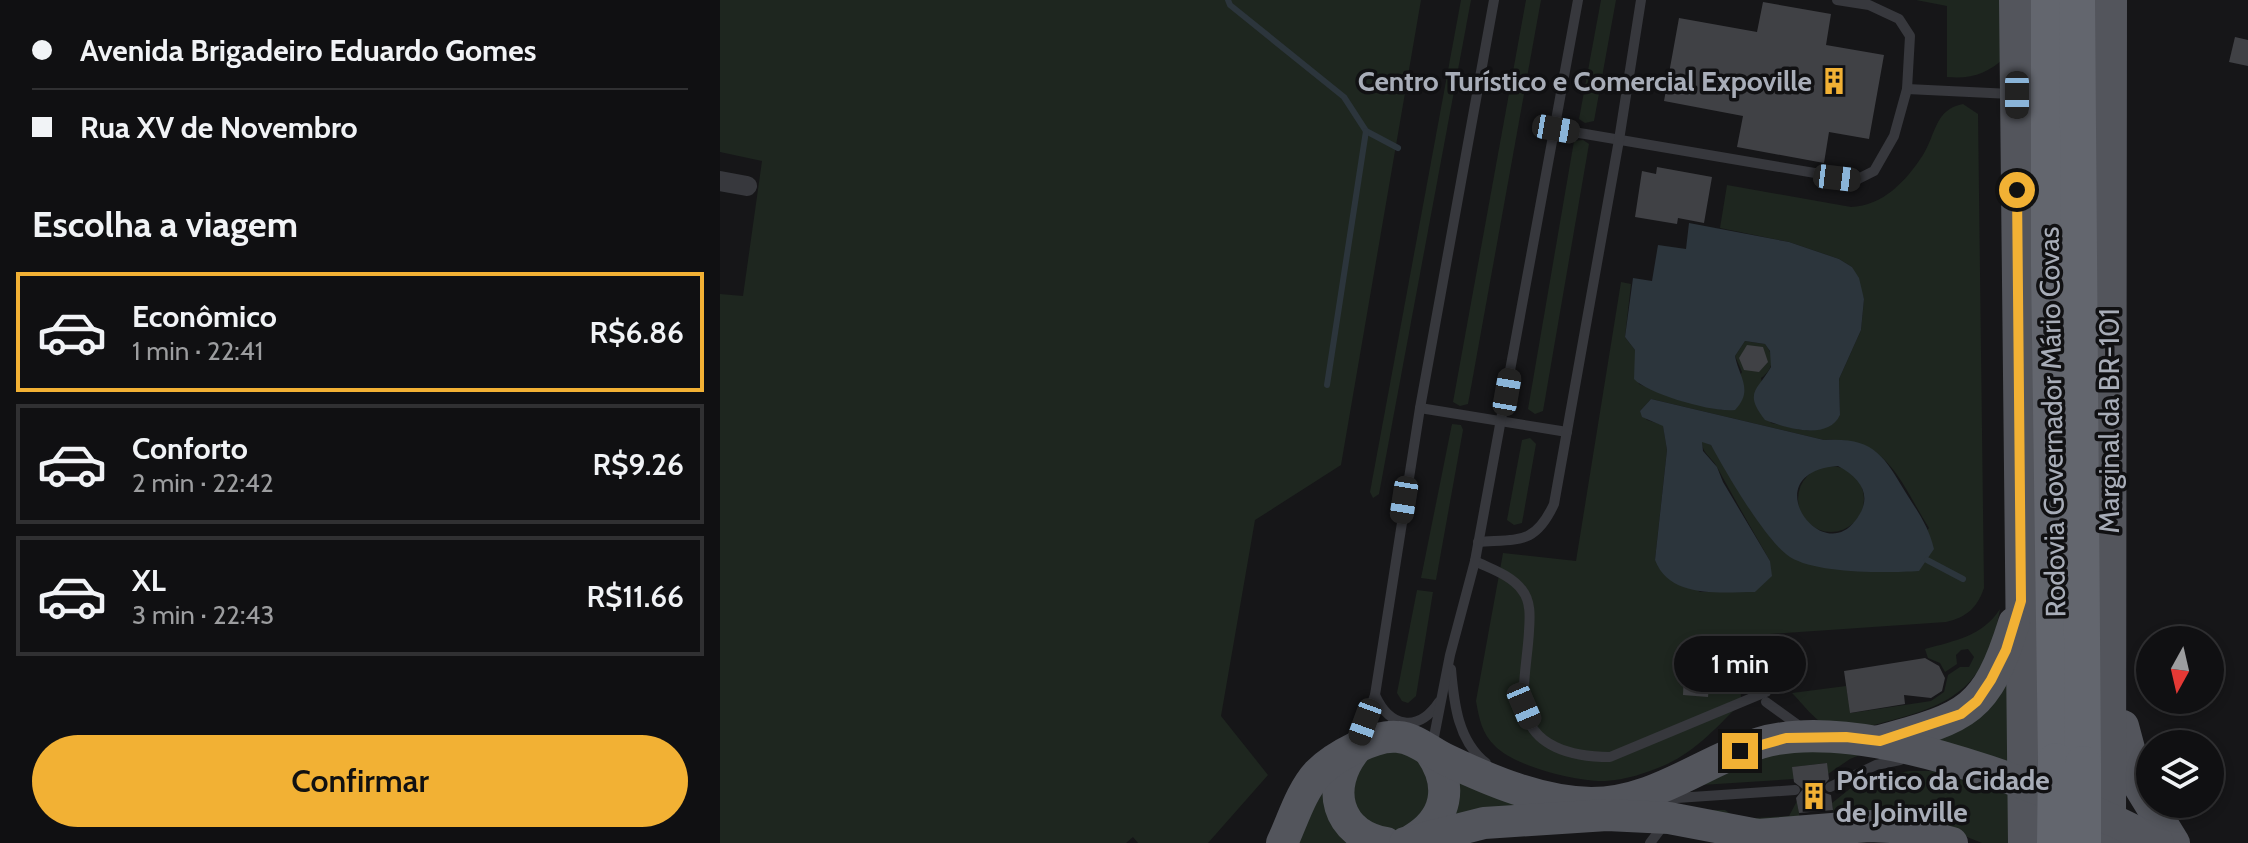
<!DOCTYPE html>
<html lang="pt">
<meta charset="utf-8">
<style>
:root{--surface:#101012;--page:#19191b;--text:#f1f3f6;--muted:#9c9d9f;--line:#303032;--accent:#f2b134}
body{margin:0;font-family:Cabin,sans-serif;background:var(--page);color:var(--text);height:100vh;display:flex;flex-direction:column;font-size:30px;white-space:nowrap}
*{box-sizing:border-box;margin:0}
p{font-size:26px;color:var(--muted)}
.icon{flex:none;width:44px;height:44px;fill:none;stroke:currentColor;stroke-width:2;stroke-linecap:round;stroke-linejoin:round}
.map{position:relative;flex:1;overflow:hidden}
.details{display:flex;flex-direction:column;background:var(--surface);width:720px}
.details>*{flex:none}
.banner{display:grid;align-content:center;height:176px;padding:0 32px;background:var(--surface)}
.needle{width:52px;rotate:188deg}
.buttons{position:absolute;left:1416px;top:626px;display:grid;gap:16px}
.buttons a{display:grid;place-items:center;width:88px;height:88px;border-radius:50%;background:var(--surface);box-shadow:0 4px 12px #0003,0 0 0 2px var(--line);font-size:40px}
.end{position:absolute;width:36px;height:36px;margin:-18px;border:10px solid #f2b134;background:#111;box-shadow:0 0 0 4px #111}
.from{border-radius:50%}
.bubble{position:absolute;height:56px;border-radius:28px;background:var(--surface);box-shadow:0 4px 12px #0003,0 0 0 2px var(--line);font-size:26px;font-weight:600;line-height:56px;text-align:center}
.car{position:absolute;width:24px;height:48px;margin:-24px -12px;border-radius:10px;box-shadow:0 0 6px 2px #0007;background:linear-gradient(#222 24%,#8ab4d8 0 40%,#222 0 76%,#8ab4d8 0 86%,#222 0)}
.banner b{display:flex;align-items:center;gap:28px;height:76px;font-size:30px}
.banner b+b{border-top:2px solid var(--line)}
.banner i{width:20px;height:20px;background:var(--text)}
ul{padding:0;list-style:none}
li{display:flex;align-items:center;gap:24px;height:120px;margin:0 16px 12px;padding:0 16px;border:4px solid var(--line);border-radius:0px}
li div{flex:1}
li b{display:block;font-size:30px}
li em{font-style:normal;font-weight:600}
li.current{border-color:var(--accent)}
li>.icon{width:72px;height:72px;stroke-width:1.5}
h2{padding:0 32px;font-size:36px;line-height:96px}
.primary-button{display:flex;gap:16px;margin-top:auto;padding:16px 32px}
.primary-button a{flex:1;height:92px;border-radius:48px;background:var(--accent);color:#111;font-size:32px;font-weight:600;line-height:92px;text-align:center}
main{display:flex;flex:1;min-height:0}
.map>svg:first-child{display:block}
.green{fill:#1e261f;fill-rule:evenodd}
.water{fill:#2c353c;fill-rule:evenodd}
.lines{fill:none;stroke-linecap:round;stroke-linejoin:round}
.stream{stroke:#2c353c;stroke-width:6}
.building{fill:#404145}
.lane{stroke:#37383d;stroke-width:10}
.street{stroke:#37383d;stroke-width:20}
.primary{stroke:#53555c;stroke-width:32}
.highway{stroke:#63666e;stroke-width:36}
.highway-bridge{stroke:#63666e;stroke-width:36}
.route{stroke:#f2b134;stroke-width:10}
.labels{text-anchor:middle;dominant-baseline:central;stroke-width:7;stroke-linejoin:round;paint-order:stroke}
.poi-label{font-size:28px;font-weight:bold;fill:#a8adb8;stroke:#111113;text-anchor:end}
.street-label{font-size:28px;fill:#a8adb8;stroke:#111113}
</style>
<main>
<section class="details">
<div class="banner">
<b><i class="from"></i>Avenida Brigadeiro Eduardo Gomes</b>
<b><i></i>Rua XV de Novembro</b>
</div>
<h2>Escolha a viagem</h2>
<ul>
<li class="current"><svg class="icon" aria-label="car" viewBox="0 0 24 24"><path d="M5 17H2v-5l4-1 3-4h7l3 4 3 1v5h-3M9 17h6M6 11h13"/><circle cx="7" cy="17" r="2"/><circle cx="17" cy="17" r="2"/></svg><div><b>Econômico</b><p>1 min · 22:41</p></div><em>R$6.86</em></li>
<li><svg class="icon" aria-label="car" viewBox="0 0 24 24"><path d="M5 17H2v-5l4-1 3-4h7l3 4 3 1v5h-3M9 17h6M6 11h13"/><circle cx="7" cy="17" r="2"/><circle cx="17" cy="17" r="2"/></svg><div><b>Conforto</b><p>2 min · 22:42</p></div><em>R$9.26</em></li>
<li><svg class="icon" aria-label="car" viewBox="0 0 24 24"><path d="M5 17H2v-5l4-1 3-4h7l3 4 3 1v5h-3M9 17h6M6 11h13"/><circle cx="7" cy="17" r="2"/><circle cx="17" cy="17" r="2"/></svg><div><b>XL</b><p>3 min · 22:43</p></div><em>R$11.66</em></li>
</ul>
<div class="primary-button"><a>Confirmar</a></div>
</section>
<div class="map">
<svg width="1528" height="843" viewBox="0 0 1528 843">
<rect width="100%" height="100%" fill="#161618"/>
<g class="green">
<polygon points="0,0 701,0 621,465 535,520 501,716 548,775 488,843 418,843 413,837 406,843 0,843 0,294 23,296 42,161 0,152"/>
<polygon points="741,0 751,0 659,494 653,498 650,492"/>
<polygon points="806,0 821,0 748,404 740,406 733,402"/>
<polygon points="881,0 896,0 874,121 865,123 859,119"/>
<path d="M1196,0h89l1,56c-18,18 -34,23 -59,21v-71z"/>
<path d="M1243,104l15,10 6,474c-7,20 -17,29 -38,34l-206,14 1,67c-23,23 -46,49 -76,62 -19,8 -39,15 -60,16 -28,1 -91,-15 -110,-35 -13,-12 -16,-28 -19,-45l27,-148 73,8 45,-279 10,2 -6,53 10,13 4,34 39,15 44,11 20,-38 -7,-16 10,-15 20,3c10,12 9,25 -4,34l10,45c28,5 49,17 69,-8l-1,-36 22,-49 3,-31 -12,-32 -13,-8 -50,-17 -69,-14 7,-43 124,22c32,-1 55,-26 72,-52 13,-21 12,-46 40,-51zM931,399l173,41c64,-4 76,42 105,88l-32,44 -21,-2 -103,-29 -62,-96 -9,-4c-1,12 10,16 15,26 17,31 35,63 53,94l-15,31h-55l-45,-32 12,-110 -4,-25 -16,-5 -7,-9z"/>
<polygon points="863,140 869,144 823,411 815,414 808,409 854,141"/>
<polygon points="732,424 741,425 743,430 716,580 701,578"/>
<polygon points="810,438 816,444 802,523 794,525 787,520 802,440"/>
<circle cx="1111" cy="499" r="33"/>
<polygon points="697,590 713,592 696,696 688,703 682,701 677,693"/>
<path d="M1280,609c-13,73 -41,94 -111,112 -18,5 -42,11 -61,5 -13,-5 -26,-23 -36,-33l54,-7 5,27 80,-12 13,-9 4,-17 12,-8h9l5,-10 -6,-8 -7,1 -5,5 1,9 -12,8 -5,-9 -12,-5 -3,-9c29,-8 58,-13 75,-40z"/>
<polygon points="1293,658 1292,769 1212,740"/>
<path d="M678,747l33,24 -2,41 -36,21 -37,-18c-6,-53 -8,-50 42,-68z"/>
<polygon points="1060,750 1152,750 1130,759 1108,774 1106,763 1073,767 1074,779 981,785"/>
<polygon points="1189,771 1218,771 1293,789 1293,843 1262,843 1217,825 1038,825 983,810 1005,810 1018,819 1069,816 1077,801 1080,819 1114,814 1112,803 1141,780"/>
<polygon points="744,777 824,804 730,817 735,786"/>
<polygon points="606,787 635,843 573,843"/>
</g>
<g class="water">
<path d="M969,223l100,19 50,17 13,8 7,11 5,21 -3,31 -22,49 1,36c-12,26 -54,13 -75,5 -22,-28 -7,-30 6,-53l-1,-16 -5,-7 -20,-3 -10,15c4,21 19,34 0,54 -21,3 -87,-16 -101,-31l1,-29 -10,-13 8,-59 19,3 6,-36 28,4z"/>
<path d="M931,399l173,41c49,-3 59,14 82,53 12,19 23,34 28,56l-15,22c-32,2 -102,3 -129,-14 -23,-14 -65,-86 -79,-112l-9,-3 1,9 14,16 6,15 47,79 2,15 -17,16c-35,0 -85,7 -100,-32l12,-110 -4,-24 -21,-9 -2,-6zM1118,466c24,13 36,31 17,55 -35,46 -101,-49 -17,-55z"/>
</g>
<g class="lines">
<g class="stream">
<polyline points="508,0 510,5 624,97 646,131 678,148"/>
<polyline points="607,385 646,131"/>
<polyline points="1207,560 1243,579"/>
</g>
</g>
<g class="building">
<polygon points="1043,2 1111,14 1106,45 1164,55 1149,139 1109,132 1104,163 1017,147 1023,116 944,101 959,18 1037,32"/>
<polygon points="1515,37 1528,40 1528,66 1509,62"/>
<polygon points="937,167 992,177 984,223 958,218 957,224 915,217 922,171 936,174"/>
<polygon points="1027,345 1043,347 1048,362 1039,372 1024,370 1019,358"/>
<polygon points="1205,658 1219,666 1225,678 1222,691 1211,698 1184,695 1185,704 1130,713 1124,671"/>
<polygon points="964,672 990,673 988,697 963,695"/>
<polygon points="1107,763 1109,779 1102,787 1105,793 1111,795 1113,810 1079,813 1076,798 1083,789 1074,782 1072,767"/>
</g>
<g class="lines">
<g class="lane">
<polyline points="1187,89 1291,94"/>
<polyline points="836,129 1136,180 1154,171 1174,136 1187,89 1190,36 1179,19 1149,5 1117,0"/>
<polyline points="700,408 847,432"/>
<path d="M758,542c41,-3 57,3 76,-38l65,-364 22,-140"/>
<path d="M755,561c16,8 36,14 47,29 9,11 8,27 7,41 -1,23 -7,51 -5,74 6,43 50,52 86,52l156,-65"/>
<path d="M731,669c3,35 7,72 35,94"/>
<path d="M655,695c15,33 43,38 64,7"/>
<polyline points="1046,702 1082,728"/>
<polyline points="640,737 655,695 700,408 774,0"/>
<polyline points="712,747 730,655 755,561 858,0"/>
<polyline points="1110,787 1156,765 1180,760"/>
<polyline points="942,799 1075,790"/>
<polyline points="930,843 946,822"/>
</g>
<polyline class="street" points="0,181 27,186"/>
<g class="primary">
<polyline points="1295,0 1304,843"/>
<polyline points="1403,726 1419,786 1454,843"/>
<path d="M1160,741c86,-24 106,-28 134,-118"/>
<path d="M635,750c-30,37 -19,84 31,93"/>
<polyline points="1390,837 1391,0"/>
<path d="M692,840c36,-21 41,-55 19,-87"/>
<path d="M562,843c10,-21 19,-52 36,-70 16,-16 57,-39 80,-36 18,1 33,16 49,23 44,21 94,42 144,43 64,0 110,-41 169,-60 102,-31 306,51 398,100"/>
<polyline points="685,843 764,823 887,815 949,818 1038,835 1149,826 1171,827 1232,843"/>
</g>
<g class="highway">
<polyline points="1329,0 1329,267 1336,761"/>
<polyline points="1357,0 1363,764"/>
</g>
<g class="highway-bridge">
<polyline points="1335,843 1336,761"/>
<polyline points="1363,843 1363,764"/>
</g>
</g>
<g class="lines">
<polyline class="route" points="1020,751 1066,738 1126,737 1160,741 1241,714 1257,701 1271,680 1286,650 1301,601 1297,190"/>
</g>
<defs>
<g id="building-bare" transform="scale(2.16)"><path d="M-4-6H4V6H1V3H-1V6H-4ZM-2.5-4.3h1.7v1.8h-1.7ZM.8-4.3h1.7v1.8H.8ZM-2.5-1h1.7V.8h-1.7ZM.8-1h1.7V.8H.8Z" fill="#f2b134" stroke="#111113" stroke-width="2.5" paint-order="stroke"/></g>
</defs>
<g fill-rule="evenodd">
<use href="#building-bare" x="1114" y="81"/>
<use href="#building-bare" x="1094" y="796"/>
</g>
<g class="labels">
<g class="poi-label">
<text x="1092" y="81">Centro Turístico e Comercial Expoville</text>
<text x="1116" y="780" text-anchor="start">Pórtico da Cidade<tspan x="1116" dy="32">de Joinville</tspan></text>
</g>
<g class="street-label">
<text transform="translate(1389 421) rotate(-90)">Marginal da BR-101</text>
<text transform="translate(1332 422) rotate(-91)">Rodovia Governador Mário Covas</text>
</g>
</g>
</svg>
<div class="buttons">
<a><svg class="needle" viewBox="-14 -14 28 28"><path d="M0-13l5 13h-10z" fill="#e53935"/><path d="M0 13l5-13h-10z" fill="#9c9d9f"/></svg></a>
<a><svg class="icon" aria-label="layers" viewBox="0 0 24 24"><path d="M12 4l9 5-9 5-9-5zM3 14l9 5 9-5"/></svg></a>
</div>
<i class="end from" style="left:1297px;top:190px"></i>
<i class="end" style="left:1020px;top:751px"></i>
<div class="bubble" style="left:954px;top:636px;width:132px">1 min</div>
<i class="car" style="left:1297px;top:95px;rotate:180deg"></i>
<i class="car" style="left:836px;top:129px;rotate:100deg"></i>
<i class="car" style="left:1117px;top:178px;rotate:97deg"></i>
<i class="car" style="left:787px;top:392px;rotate:10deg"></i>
<i class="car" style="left:684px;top:500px;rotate:189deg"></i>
<i class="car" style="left:804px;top:706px;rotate:157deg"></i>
<i class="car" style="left:645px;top:722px;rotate:200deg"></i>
</div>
</main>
